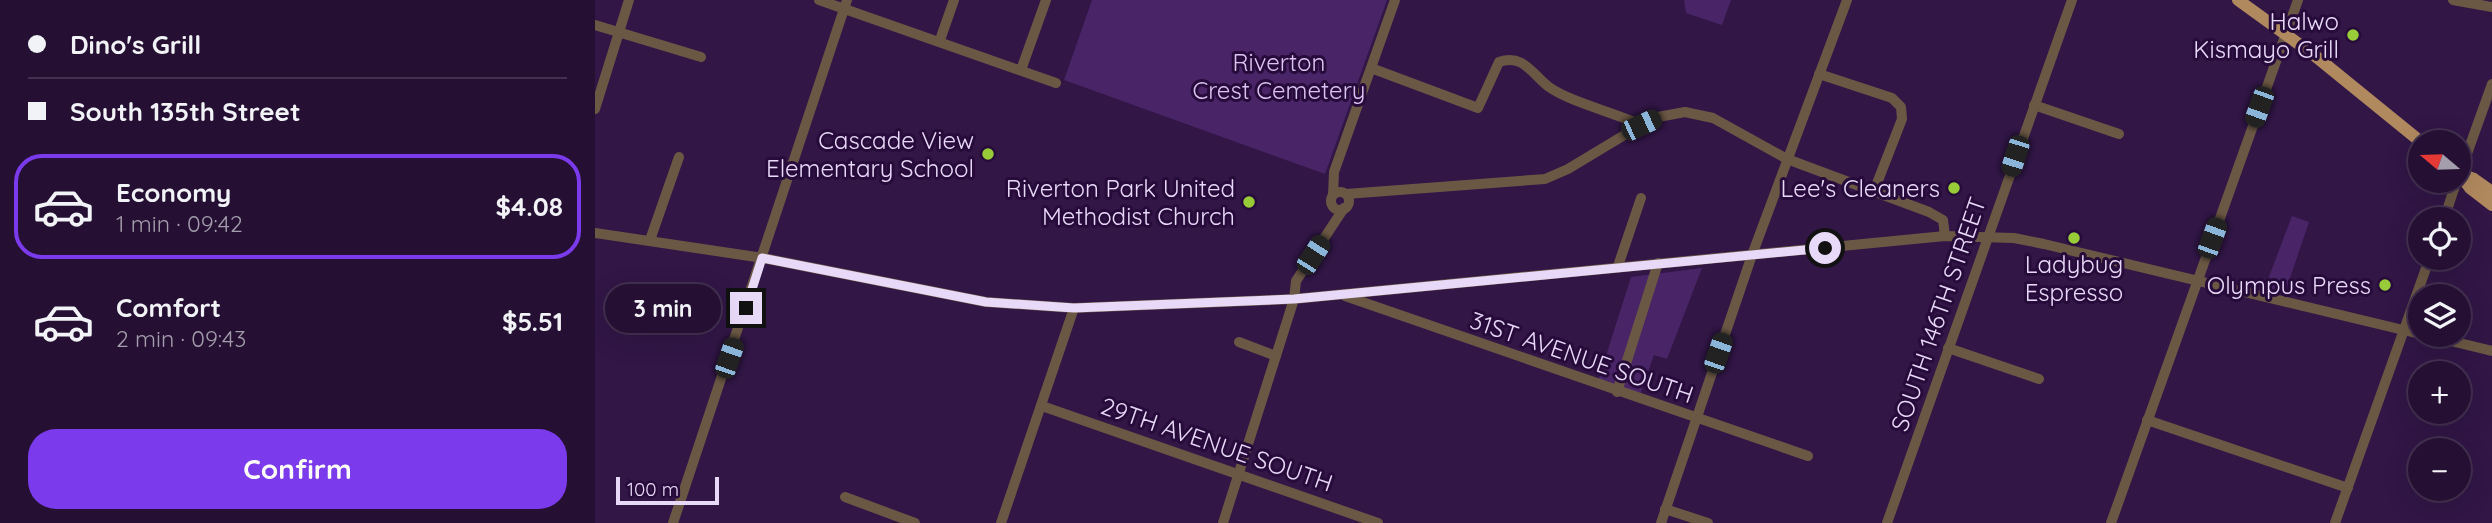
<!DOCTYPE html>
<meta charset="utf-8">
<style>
:root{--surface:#251034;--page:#2d193c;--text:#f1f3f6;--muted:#a39dac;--line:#42304f;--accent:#7c3aed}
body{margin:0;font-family:Quicksand,sans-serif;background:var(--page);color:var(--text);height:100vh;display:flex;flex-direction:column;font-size:26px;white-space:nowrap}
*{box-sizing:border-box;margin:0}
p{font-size:23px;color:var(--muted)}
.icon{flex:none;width:38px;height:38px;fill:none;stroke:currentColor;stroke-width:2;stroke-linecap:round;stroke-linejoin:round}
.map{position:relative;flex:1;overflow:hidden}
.side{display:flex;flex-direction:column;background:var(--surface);width:595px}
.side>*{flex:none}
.guide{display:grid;align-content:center;height:154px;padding:0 28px;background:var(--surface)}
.needle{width:46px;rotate:289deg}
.fabs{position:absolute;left:1813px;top:130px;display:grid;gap:14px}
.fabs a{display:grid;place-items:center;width:63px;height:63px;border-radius:50%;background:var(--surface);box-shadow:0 7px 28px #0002,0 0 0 2px var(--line);font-size:35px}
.scale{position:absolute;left:21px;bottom:18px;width:103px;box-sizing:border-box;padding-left:7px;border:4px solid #e8d9f8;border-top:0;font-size:19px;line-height:24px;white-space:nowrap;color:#e8d9f8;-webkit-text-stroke:5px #270b3b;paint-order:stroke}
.end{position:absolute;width:32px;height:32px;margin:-16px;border:9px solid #e8d9f8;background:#111;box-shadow:0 0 0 4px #111}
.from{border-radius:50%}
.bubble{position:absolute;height:49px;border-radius:24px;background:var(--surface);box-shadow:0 7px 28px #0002,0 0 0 2px var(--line);font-size:23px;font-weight:700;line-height:49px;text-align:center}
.car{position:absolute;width:21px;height:42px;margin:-21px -10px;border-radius:9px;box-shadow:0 0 5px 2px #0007;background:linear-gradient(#222 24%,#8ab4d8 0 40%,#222 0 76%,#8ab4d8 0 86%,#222 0)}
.guide b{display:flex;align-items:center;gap:24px;height:66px;font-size:26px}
.guide b+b{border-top:2px solid var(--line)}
.guide i{width:18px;height:18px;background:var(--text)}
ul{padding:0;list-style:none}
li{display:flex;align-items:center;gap:21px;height:105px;margin:0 14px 10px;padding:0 14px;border:4px solid transparent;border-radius:28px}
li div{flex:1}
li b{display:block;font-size:26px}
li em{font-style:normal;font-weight:700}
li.on{border-color:var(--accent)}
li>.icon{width:63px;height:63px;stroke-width:1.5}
.button{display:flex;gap:14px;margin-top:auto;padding:14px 28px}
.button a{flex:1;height:80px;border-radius:28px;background:var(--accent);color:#fff;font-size:28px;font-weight:700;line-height:80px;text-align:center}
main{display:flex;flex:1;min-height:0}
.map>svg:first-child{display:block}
.green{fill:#492466}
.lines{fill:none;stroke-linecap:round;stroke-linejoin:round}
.minor{stroke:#6b5844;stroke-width:10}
.major{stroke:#b1895f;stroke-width:12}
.route{stroke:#e8d9f8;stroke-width:9}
.poi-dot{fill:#97cc38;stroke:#270b3b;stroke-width:2.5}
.labels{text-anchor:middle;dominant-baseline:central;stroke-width:6;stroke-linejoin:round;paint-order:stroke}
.poi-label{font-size:24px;fill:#e8d9f8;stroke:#270b3b;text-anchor:end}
.park-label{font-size:24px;fill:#dbc4f2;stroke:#270b3b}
.street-label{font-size:24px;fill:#e8d9f8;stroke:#270b3b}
</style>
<main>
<section class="side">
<div class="guide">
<b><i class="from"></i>Dino's Grill</b>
<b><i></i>South 135th Street</b>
</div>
<ul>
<li class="on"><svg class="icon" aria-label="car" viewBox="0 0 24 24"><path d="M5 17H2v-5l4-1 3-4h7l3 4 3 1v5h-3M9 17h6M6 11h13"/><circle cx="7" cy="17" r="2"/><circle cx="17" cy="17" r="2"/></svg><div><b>Economy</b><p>1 min · 09:42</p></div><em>$4.08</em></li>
<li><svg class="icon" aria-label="car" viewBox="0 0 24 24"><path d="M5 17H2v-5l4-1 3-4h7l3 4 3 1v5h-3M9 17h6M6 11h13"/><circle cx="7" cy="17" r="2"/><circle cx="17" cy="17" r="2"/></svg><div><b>Comfort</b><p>2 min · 09:43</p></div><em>$5.51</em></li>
</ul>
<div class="button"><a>Confirm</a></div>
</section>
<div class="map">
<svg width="1897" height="523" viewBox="0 0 1897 523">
<rect width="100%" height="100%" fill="#311646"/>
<g class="green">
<polygon points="497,0 792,0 730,174 469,80"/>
<polygon points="1089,0 1136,0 1127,25 1091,13"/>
<polygon points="1697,216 1714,222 1690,293 1670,287"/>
<polygon points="1107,268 1072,359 1059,355 1045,395 1003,381 1036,277"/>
</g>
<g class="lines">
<g class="minor">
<polyline points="224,0 461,83"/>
<polyline points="1858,0 1897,7"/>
<polyline points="0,25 106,57"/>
<polyline points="345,40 359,0"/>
<path d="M776,68l107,40 21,-46c24,-9 34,13 50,25 21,15 67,26 92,38"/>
<polyline points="426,70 451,0"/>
<polyline points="1224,74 1297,98 1306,107 1307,119 1279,191"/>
<polyline points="1439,105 1524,134"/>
<polyline points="0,109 34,0"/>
<polyline points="1864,176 1897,84"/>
<circle cx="745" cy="201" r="9"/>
<polyline points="751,194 950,179 973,169 1046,125 1063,117 1090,112 1118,118 1192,159 1334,212 1348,220 1350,236"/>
<polyline points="738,195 739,172 800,0"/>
<polyline points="1849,219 1862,180"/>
<polyline points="0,233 168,258 391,302 479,308 699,299 1350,236 1419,238 1449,244 1825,334"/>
<polyline points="55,240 84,157"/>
<polyline points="1023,266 1046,198"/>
<polyline points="750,296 1213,456"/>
<polyline points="1827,334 1897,351"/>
<polyline points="644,342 681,356"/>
<polyline points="1353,348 1444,379"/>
<polyline points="1022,392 1063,263"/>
<polyline points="447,406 783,523"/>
<polyline points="1552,420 1753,488"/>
<polyline points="250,497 320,523"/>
<polyline points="1070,509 1113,523"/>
<polyline points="78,523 252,0"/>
<polyline points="406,523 479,308"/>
<polyline points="628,523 699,299 701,281 749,208"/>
<polyline points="1066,523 1157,255 1252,0"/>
<polyline points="1292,523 1477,0"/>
<polyline points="1516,523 1703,0"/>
<polyline points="1740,523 1835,257"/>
</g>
<g class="major">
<polyline points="1643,0 1719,55 1826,142"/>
<polyline points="1864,173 1875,188 1897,205"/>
<polyline points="1865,174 1879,179 1897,192"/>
</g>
</g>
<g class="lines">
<polyline class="route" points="151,308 167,258 391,302 479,308 699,299 1230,248"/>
</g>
<g class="poi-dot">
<circle cx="1758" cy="35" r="7"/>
<circle cx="393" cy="154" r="7"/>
<circle cx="1359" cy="188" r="7"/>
<circle cx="654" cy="202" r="7"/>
<circle cx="1479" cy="238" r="7"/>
<circle cx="1790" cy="285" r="7"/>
</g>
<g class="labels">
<g class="poi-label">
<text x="1744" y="21">Halwo<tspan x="1744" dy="28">Kismayo Grill</tspan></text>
<text x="379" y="140">Cascade View<tspan x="379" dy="28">Elementary School</tspan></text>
<text x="640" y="188">Riverton Park United<tspan x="640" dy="28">Methodist Church</tspan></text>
<text x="1345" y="188">Lee's Cleaners</text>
<text x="1479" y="264" text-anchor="middle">Ladybug<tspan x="1479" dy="28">Espresso</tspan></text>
<text x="1776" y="285">Olympus Press</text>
</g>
<g class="park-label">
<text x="684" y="62">Riverton<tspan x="684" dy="28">Crest Cemetery</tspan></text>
</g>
<g class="street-label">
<text transform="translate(1343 314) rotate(-71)">SOUTH 146TH STREET</text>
<text transform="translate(987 357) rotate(19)">31ST AVENUE SOUTH</text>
<text transform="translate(622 444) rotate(19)">29TH AVENUE SOUTH</text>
</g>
</g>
</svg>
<div class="fabs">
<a><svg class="needle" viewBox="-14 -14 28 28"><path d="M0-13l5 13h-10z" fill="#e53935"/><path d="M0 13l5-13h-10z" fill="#a39dac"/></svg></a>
<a><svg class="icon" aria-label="locate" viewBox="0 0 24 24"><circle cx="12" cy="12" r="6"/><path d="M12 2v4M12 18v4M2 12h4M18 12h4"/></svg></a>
<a><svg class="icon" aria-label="layers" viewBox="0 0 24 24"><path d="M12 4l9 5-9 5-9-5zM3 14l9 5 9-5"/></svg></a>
<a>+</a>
<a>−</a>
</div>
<div class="scale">100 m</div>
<i class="end from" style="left:1230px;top:248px"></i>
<i class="end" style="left:151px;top:308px"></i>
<div class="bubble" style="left:10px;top:284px;width:116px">3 min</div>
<i class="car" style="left:1664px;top:107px;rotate:200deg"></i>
<i class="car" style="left:1046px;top:125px;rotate:65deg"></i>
<i class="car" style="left:1420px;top:156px;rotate:198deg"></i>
<i class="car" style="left:1617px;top:238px;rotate:20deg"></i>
<i class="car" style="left:718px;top:255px;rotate:33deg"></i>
<i class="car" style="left:1123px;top:353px;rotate:19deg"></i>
<i class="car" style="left:134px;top:358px;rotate:19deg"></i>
</div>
</main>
